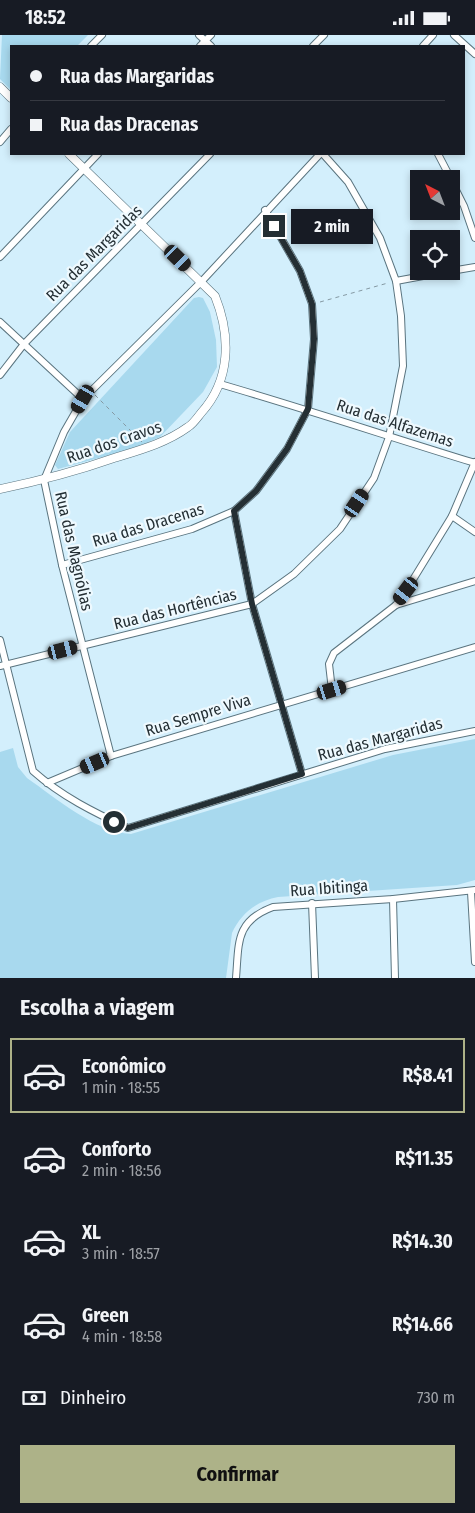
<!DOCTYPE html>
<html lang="pt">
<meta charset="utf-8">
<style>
:root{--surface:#171b24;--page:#242831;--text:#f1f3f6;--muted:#9ea1a6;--line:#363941;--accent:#adb288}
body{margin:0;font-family:"Fira Sans Condensed",sans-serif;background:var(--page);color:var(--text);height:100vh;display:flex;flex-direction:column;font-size:19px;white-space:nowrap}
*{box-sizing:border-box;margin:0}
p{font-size:16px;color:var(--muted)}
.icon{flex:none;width:28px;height:28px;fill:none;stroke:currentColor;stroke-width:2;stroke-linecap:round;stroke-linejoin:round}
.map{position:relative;height:943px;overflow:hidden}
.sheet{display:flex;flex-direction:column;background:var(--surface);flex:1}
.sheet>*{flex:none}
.hud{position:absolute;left:10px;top:10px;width:455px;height:110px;border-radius:0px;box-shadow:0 2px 8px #0003;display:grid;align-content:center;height:110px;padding:0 20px;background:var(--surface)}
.needle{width:32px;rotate:318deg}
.fabs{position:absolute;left:410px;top:135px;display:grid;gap:10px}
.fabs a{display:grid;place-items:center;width:50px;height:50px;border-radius:0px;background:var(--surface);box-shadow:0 2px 8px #0003;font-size:25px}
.end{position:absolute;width:22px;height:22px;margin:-11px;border:6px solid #242f34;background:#fff;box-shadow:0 0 0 2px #fff}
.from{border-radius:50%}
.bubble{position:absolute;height:35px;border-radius:0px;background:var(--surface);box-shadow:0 2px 8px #0003;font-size:16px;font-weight:700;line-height:35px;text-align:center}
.car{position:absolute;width:15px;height:30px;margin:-15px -8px;border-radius:6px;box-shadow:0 0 4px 1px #0007;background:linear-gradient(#222 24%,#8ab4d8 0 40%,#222 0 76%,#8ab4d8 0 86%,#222 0)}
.hud b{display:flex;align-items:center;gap:18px;height:48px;font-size:19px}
.hud b+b{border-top:1px solid var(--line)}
.hud i{width:12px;height:12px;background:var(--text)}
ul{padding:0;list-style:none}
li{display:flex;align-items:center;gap:15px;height:75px;margin:0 10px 8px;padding:0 10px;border:2px solid transparent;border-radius:0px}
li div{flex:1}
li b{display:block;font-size:19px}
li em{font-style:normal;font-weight:700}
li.active{border-color:var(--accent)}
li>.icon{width:45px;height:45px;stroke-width:1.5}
h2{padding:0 20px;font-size:22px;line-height:60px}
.pay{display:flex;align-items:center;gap:12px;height:55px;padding:0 20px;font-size:19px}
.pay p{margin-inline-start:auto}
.cta{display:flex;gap:10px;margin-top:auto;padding:10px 20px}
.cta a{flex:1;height:58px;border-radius:0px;background:var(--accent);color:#111;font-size:20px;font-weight:700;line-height:58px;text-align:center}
.status{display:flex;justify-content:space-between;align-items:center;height:35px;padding:0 25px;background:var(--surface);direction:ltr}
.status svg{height:14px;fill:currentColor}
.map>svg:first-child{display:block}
.green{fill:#a8d9ee}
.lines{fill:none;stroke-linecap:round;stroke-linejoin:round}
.minor-casing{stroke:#5a747f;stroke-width:8}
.tertiary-casing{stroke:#5a747f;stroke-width:9}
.path{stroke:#8599a3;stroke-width:1;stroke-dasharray:4 4;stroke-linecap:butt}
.minor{stroke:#fff;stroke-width:6}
.tertiary{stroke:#fff;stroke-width:8}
.route{stroke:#242f34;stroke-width:6}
.labels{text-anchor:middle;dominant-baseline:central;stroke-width:4.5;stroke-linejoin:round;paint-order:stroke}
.street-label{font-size:16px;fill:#242f34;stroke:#eef9fe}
</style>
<div class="status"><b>18:52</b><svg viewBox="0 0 49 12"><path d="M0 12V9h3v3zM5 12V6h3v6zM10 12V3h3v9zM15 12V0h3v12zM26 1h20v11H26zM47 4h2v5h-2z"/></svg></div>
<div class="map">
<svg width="475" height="943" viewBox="0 0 475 943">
<rect width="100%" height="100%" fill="#d3effc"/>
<g class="green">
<polygon points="2,0 88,0 77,11 11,11 11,55 0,44"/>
<polygon points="199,262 203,263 210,277 216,305 217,332 203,357 160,402 136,413 58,434 55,430 70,397 194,263"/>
<path d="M475,704v141l-18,5 -179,12c-21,4 -37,16 -46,36l-6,45h-226v-226l13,-4 5,19 9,11c29,20 68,54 104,56l262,-79z"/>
</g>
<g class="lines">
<g class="minor-casing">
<g id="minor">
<polyline points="199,0 211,11"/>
<polyline points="454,0 475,19"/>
<polyline points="91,11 102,0"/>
<polyline points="200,11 211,0"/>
<polyline points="313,11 324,0"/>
<polyline points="423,11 433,0"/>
<polyline points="0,107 11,94"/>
<polyline points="438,119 451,144"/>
<polyline points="451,145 464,171 475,203"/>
<polyline points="0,222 98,119"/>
<polyline points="451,236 475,232"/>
<polyline points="396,246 450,236"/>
<polyline points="0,287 83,364"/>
<polyline points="0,340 24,309 210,119"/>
<path d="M220,349c86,25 170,53 255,79"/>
<polyline points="234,476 252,569 302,739"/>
<polyline points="452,481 475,497"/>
<polyline points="62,530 192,494 234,476 256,456 287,414 308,374 314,304 312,269 300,236 265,175"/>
<polyline points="396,570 475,546"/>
<path d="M0,605l33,131c28,25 62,42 95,57l257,-79 90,-18"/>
<polyline points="0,631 252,569 294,539 340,494 374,443 389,402 403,331 401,281 396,246 380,203 348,147 323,119"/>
<polyline points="332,655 329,629 334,618 396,570 406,556 452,481 475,427"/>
<polyline points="111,721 62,530 44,445 64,397 83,364 202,246 320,119"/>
<polyline points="47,748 111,721 475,612"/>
<polyline points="471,857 475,927"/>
<polyline points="393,864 395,943"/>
<polyline points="312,868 315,943"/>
<path d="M236,943c3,-35 -1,-57 37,-71l120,-8 82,-9"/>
</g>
</g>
<g class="tertiary-casing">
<g id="tertiary">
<polyline points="0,52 11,63"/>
<path d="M0,454c39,-8 77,-18 114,-31 26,-8 52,-15 74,-31 5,-3 9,-9 13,-14 30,-33 30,-77 14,-117l-146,-142"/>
</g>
</g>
<g class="path">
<polyline points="320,267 388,248"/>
<polyline points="95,360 142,407"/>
</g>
<use href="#minor" class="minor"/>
<use href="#tertiary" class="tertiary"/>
</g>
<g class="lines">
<polyline class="route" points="114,787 128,793 302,739 252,569 234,476 256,456 287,414 308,374 314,304 312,269 300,236 274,191"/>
</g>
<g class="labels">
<g class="street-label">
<text transform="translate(94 218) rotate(-45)">Rua das Margaridas</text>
<text transform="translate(395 388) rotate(18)">Rua das Alfazemas</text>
<text transform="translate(114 407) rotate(-19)">Rua dos Cravos</text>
<text transform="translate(148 490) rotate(-17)">Rua das Dracenas</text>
<text transform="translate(74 516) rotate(77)">Rua das Magnólias</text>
<text transform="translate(175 574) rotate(-14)">Rua das Hortências</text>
<text transform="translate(198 680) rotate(-17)">Rua Sempre Viva</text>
<text transform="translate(380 704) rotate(-15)">Rua das Margaridas</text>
<text transform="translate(329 853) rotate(-4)">Rua Ibitinga</text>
</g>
</g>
</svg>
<div class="fabs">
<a><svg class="needle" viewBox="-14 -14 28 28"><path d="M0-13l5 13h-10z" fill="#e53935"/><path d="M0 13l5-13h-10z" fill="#9ea1a6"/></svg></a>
<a><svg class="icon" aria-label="locate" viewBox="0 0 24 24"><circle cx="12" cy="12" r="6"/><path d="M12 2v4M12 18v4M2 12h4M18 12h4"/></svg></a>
</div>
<i class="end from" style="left:114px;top:787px"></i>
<i class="end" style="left:274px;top:191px"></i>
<div class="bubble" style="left:291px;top:174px;width:82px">2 min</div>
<i class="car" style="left:178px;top:223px;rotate:134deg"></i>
<i class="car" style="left:83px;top:364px;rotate:210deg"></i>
<i class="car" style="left:357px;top:468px;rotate:34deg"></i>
<i class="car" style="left:406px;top:556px;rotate:217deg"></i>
<i class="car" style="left:63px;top:615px;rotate:76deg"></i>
<i class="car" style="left:332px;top:655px;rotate:73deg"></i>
<i class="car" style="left:95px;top:728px;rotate:247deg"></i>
<div class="hud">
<b><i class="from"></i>Rua das Margaridas</b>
<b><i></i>Rua das Dracenas</b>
</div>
</div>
<section class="sheet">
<h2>Escolha a viagem</h2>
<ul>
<li class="active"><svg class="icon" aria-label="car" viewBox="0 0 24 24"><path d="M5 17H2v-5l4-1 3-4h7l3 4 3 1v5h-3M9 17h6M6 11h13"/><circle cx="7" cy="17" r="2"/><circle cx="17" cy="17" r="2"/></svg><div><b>Econômico</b><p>1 min · 18:55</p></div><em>R$8.41</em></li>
<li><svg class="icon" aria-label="car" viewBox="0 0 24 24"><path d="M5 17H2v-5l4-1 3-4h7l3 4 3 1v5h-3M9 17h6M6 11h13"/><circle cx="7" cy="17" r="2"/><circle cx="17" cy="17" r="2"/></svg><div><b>Conforto</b><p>2 min · 18:56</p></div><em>R$11.35</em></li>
<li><svg class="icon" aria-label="car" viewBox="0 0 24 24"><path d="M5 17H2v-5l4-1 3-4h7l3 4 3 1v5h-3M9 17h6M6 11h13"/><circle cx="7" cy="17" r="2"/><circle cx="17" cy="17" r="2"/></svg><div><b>XL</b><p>3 min · 18:57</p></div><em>R$14.30</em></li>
<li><svg class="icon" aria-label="car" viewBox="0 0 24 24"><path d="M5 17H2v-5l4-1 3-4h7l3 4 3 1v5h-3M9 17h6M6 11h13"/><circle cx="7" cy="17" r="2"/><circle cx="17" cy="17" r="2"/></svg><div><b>Green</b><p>4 min · 18:58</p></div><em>R$14.66</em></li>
</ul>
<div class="pay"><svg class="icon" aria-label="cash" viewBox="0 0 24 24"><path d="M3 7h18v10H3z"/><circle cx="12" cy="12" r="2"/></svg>Dinheiro<p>730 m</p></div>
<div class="cta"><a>Confirmar</a></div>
</section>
